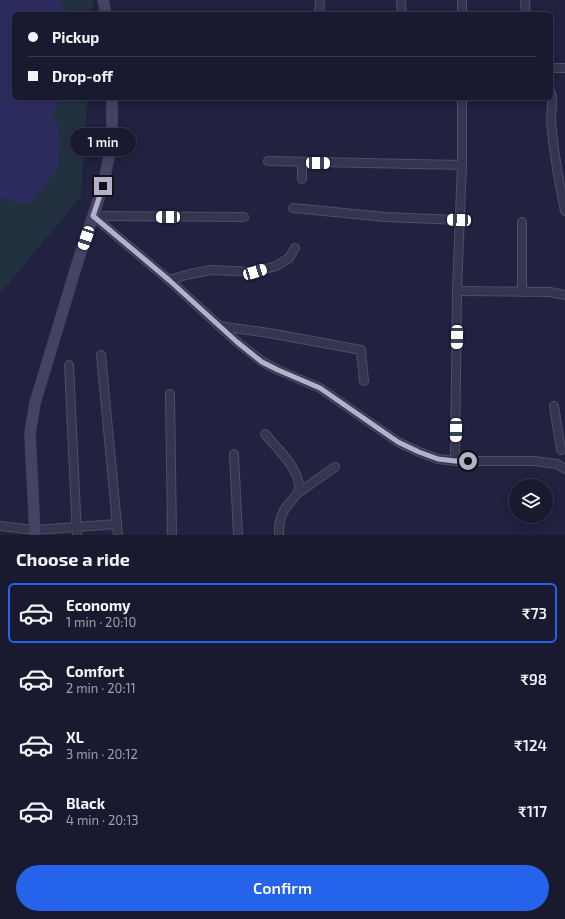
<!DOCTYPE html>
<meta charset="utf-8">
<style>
:root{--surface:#191930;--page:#26263c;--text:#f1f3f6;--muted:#9fa0ab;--line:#37384c;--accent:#2563eb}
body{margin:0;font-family:"Exo 2",sans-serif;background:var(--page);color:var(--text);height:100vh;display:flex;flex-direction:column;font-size:15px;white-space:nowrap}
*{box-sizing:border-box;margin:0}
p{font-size:13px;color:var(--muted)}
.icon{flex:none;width:22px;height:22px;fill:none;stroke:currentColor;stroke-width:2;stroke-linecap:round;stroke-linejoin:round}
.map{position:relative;height:535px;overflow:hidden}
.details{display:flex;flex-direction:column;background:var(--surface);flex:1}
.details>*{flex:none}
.top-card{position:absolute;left:12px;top:12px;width:541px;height:88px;border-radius:6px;box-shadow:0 2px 10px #0003,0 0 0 1px var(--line);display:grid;align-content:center;height:88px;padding:0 16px;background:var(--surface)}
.fabs{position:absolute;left:509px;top:479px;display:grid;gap:8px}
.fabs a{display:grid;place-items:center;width:44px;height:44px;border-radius:50%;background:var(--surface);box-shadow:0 2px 10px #0003,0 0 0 1px var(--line);font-size:20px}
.end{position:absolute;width:18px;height:18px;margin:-9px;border:5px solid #b3b1ca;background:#111;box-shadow:0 0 0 2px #111}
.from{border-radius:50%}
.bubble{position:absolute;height:28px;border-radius:14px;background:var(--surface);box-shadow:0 2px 10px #0003,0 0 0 1px var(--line);font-size:13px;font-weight:600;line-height:28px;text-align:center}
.car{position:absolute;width:12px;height:24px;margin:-12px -6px;border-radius:5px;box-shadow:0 0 3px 1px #0007;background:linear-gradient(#fff 24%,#345 0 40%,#fff 0 76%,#345 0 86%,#fff 0)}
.top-card b{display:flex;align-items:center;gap:14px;height:38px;font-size:15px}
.top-card b+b{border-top:1px solid var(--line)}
.top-card i{width:10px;height:10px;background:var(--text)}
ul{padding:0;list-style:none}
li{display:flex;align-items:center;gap:12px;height:60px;margin:0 8px 6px;padding:0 8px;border:2px solid transparent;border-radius:6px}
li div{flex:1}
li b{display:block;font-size:15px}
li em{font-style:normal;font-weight:600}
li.on{border-color:var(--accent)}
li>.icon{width:36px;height:36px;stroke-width:1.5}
h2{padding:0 16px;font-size:18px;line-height:48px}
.button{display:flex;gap:8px;margin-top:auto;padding:8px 16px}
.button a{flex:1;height:46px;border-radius:24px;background:var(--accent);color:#fff;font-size:16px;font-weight:600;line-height:46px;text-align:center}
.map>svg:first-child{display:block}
.green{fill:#233040}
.water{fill:#2d2c5f}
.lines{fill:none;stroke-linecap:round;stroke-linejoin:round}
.street-casing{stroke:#4e4e67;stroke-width:10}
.secondary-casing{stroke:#3a3952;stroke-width:12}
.street{stroke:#36354f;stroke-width:8}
.secondary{stroke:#454363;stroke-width:11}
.route{stroke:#b3b1ca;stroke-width:5}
</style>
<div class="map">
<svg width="565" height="535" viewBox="0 0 565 535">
<rect width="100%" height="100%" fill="#212140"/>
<polygon class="green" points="0,0 93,0 92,14 14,14 14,98 87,98 81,196 0,294"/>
<polygon class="water" points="0,0 59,0 65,9 65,14 14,14 14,98 62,98 52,113 58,125 58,168 31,202 12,202 6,196 0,202"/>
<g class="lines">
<g class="street-casing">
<g id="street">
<polyline points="401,0 402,14"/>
<polyline points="525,0 526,14"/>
<polyline points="319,14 320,0"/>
<polyline points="462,14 462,0"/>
<polyline points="551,68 565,68"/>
<path d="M551,93c3,8 0,17 0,27 2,29 8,62 14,91"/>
<polyline points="462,98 462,165 457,291 455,461 534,461 557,464 565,469"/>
<polyline points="268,161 462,165"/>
<polyline points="302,163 302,179"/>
<polyline points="293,208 385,217 459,220"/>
<polyline points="93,216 169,280 190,274 211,270 255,272 276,266 289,258 295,248"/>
<polyline points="93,216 244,217"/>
<polyline points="522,222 522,292"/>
<polyline points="169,280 237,342 263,362 278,370 320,388 398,442 419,452 438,459 455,461"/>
<polyline points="457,291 550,292 565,295"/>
<polyline points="219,326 269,333 361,350 364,381"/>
<polyline points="101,355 118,535"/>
<polyline points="69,365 77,535"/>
<polyline points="170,394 172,535"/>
<polyline points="554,406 561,450"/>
<path d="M265,434c11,13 42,42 32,60 -3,4 -7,8 -10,12 -7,9 -8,18 -8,29"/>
<polyline points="234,454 238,535"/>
<polyline points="298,493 335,467"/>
<polyline points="0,526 35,530 117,524"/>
</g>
</g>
<g class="secondary-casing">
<g id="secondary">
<polyline points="103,0 106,14"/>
<polyline points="35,535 30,433 35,403 77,264 103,186 109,157 112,132 112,98"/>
</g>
</g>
<use href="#street" class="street"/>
<use href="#secondary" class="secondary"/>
</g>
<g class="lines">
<polyline class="route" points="103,186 93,216 169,280 237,342 262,362 278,370 320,388 398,442 419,452 438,459 455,461 468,461"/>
</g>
</svg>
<div class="fabs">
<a><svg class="icon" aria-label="layers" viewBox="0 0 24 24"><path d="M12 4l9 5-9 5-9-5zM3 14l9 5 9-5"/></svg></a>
</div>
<i class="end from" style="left:468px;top:461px"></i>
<i class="end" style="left:103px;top:186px"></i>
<div class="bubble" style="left:70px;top:128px;width:66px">1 min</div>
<i class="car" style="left:318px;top:163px;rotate:91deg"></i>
<i class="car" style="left:168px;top:217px;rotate:270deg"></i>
<i class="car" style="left:459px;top:220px;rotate:272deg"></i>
<i class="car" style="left:86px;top:238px;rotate:199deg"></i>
<i class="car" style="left:255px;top:272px;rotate:73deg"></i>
<i class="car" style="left:457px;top:337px;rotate:181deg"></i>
<i class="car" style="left:456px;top:430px;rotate:181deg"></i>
<div class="top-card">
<b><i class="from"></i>Pickup</b>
<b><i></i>Drop-off</b>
</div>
</div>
<section class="details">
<h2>Choose a ride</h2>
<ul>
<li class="on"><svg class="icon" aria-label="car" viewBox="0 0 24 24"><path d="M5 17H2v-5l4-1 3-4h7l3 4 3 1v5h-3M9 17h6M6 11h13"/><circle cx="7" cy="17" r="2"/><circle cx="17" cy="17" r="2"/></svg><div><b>Economy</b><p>1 min · 20:10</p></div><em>₹73</em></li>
<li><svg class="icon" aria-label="car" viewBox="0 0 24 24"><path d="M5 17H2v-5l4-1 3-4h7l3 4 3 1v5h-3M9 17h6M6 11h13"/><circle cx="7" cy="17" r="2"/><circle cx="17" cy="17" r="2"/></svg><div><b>Comfort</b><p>2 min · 20:11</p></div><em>₹98</em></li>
<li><svg class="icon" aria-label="car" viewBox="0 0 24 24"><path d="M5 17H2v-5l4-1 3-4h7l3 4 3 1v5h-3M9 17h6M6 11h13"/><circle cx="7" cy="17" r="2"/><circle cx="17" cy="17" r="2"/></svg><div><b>XL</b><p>3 min · 20:12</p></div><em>₹124</em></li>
<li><svg class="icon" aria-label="car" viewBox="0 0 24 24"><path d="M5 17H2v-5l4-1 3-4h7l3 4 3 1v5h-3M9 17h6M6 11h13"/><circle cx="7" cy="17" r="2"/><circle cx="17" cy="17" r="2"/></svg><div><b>Black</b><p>4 min · 20:13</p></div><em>₹117</em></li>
</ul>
<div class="button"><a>Confirm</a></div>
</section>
